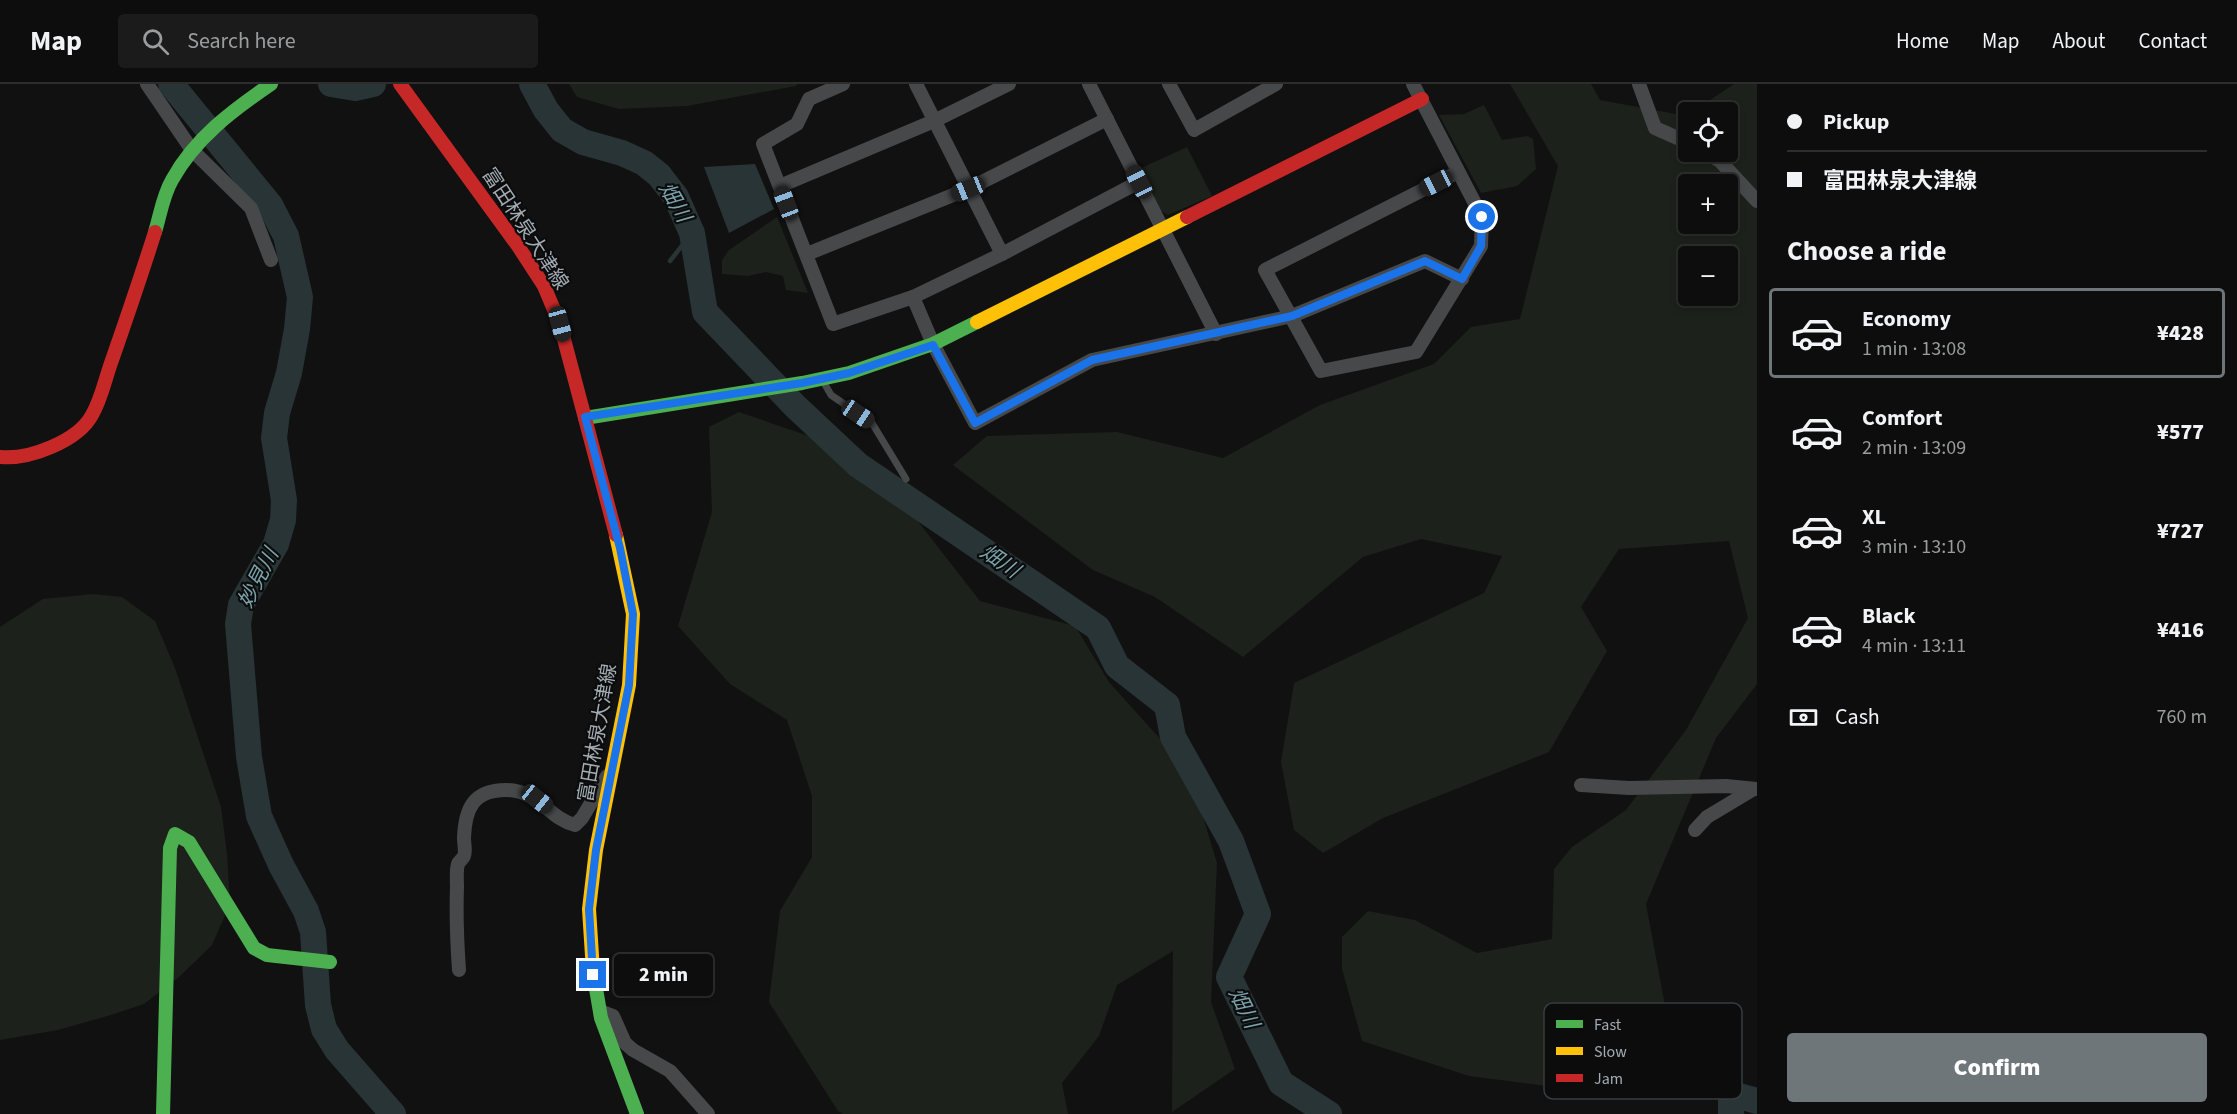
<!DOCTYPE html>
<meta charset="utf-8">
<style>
:root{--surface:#0d0d0d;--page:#1b1b1b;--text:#f1f3f6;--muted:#9a9c9d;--line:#2d2d2e;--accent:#6f767a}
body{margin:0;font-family:"Source Sans 3","Noto Sans JP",sans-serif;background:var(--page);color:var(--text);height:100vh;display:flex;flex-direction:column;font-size:22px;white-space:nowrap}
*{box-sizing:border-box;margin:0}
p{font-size:20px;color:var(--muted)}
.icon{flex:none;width:33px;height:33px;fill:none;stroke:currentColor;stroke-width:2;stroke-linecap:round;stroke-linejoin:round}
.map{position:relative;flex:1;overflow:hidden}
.drawer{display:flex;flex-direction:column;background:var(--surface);width:480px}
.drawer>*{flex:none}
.banner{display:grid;align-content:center;height:132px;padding:0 30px;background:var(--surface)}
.controls{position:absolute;left:1678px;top:18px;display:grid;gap:12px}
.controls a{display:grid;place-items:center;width:60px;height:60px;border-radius:6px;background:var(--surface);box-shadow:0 3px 9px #0003,0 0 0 2px var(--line);font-size:30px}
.end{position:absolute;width:27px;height:27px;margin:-14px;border:8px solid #1a73e8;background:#fff;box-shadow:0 0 0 3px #fff}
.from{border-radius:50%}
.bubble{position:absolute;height:42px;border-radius:6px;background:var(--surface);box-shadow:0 3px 9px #0003,0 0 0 2px var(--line);font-size:20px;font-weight:800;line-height:42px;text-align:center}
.car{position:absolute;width:18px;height:36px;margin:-18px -9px;border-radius:8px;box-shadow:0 0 4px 2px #0007;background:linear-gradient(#222 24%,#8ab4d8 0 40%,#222 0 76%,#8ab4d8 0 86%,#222 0)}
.banner b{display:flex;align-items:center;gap:21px;height:57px;font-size:22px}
.banner b+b{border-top:2px solid var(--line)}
.banner i{width:15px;height:15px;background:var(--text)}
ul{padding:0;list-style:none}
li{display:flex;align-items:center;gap:18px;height:90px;margin:0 12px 9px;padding:0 18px;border:3px solid transparent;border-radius:6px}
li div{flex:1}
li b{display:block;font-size:22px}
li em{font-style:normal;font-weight:800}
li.active{border-color:var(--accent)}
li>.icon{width:54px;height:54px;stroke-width:1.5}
h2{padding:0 30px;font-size:27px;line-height:72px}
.pay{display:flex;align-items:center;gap:15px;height:66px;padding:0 30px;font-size:22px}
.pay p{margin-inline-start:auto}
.primary-button{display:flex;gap:12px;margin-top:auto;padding:12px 30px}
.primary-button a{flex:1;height:69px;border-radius:6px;background:var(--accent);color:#fff;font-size:24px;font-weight:800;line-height:69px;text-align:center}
header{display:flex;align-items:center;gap:36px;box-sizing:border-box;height:84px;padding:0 30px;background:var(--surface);border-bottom:2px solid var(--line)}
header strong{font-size:28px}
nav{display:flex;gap:33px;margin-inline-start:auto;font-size:21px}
.search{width:420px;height:54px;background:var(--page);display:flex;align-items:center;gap:15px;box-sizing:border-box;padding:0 21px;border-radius:6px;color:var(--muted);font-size:22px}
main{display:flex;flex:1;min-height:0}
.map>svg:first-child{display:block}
.green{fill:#1c211b;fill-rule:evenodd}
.water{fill:#293436}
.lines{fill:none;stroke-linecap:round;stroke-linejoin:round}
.stream{stroke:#293436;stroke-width:4.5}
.river{stroke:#293436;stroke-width:26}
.lane{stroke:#46484a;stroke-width:7}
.street{stroke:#46484a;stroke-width:14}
.fast{stroke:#4caf50;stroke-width:14}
.slow{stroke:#ffc107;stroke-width:14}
.jam{stroke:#c62828;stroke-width:14}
.route{stroke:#1a73e8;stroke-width:8}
.labels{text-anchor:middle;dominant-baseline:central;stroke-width:4.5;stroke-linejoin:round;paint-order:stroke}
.street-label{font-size:20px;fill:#a2acb2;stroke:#0c0c0d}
.water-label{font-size:21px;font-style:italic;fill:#7aa3ac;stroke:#0c0c0d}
.key{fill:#0c0c0d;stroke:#393c3f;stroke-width:1.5}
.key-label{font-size:16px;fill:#a2acb2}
</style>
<header>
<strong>Map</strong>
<div class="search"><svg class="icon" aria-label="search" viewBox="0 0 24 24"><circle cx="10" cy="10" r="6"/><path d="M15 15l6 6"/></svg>Search here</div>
<nav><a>Home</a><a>Map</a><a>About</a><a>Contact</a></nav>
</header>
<main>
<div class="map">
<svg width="1757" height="1030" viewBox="0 0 1757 1030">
<rect width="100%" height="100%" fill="#111"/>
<g class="green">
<polygon points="569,0 797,0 796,2 687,22 619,25 577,13"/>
<path d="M1510,0h81l9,16 87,16 2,-2v38h39v-40h-36l42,-28h23v600l-41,54 -70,166 18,96 -3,68 -83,22 -109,-14 -107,-35 -20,-72v-32l26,-26 47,9 62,33 75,-14 2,-70 18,-22 54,-37 60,-80 62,-112 -19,-77 -110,8 -38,58 26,44 -58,101 -166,66 -60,35 -29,-23 -13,-68 13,-79 190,-90 18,-37 -81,-17 -58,18 -120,100 -88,-60 -62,-27 -140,-105 34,-29 130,-4 106,26 97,-53 114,-41 37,-37 49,-8 38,-153zM1689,100h39v40h-39zM1689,172h39v40h-39z"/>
<polygon points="1484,21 1502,56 1527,52 1533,55 1536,85 1517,102 1481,109 1439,31 1464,30"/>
<polygon points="1187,63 1212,112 1168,131 1161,127 1139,85"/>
<polygon points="777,133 808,209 786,206 783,192 766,188 748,192 722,190 722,176 729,166"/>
<polygon points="739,328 867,372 980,517 1075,542 1109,598 1189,687 1217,779 1211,918 1235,985 1172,1028 1173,867 1117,901 1099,952 1062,999 1068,1030 843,1030 838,1027 769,918 780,827 812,773 812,712 787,636 730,600 678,542 712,428 709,343"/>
<polygon points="93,510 122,513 155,537 175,584 221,723 227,770 230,820 212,861 179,893 144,920 111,931 58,946 0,956 0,543 43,515"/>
</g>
<polygon class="water" points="755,80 774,125 729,149 704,83"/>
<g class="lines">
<polyline class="stream" points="670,177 692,149"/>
<g class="river">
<polyline points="171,0 270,121 286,152 300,213 297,245 289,289 277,329 274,354 284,416 283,436 276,460 241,521 238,540 249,673 259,732 281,781 306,827 313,848 318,921 324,945 337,966 393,1030"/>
<polyline points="331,0 355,4 373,0"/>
<polyline points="532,0 546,26 562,46 583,58 622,69 644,79 659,91 676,113 692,149 705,228 795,322 858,381 1098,544 1117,582 1167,621 1173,653 1231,757 1258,830 1229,893 1281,999 1329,1030"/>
<polyline points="1731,1030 1731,1017 1739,1012 1757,1017"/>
</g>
<polyline class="lane" points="823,297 831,311 872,339 906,395"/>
<g class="street">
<polyline points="147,0 192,66 251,124 271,176"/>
<polyline points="843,0 809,15 797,40 763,60 833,240 913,213 1002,170 1139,98"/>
<polyline points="916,0 1002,170"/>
<polyline points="1089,0 1216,250"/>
<polyline points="1169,0 1194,46 1276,0"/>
<polyline points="1413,0 1482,133 1481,162 1416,268 1321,287 1265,186 1458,88"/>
<polyline points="1639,0 1655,44 1689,59"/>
<polyline points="1705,68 1720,77 1757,117"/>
<polyline points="780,102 934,37 1009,0"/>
<polyline points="807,170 968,105 1107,35"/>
<polyline points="913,213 933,260 975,339 1092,276 1292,232 1425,177 1462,195"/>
<polyline points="1581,701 1629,704 1726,702 1757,705"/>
<polyline points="1695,746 1707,733 1752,706"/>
<path d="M459,886c-2,-28 -3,-55 -2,-83 0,-7 -1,-17 1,-23 1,-3 5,-5 6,-8 2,-4 0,-12 0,-18 1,-29 9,-48 42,-48 33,0 43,29 69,35l7,-7 25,-42"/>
<polyline points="600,927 613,932 625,959 633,966 670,987 708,1030"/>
</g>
<g class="fast">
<path d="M155,148c5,-16 8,-37 17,-52 23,-42 61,-70 99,-96"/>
<polyline points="585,334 802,299 849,289 933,260 977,238"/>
<polyline points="593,887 601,934 637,1030"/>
<polyline points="163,1030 170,764 175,750 189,758 254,864 267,871 330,878"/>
</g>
<g class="slow">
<polyline points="977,238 1187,133"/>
<polyline points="593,887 589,825 596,766 629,601 633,530 616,451"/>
</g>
<g class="jam">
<polyline points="400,0 518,162 544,202 560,240 616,451"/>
<polyline points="1187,133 1422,15"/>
<path d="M0,373c29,3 78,-16 92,-42 9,-15 13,-35 19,-52 15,-43 30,-87 44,-131"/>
</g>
</g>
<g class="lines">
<polyline class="route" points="593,891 589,825 596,766 629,601 633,530 620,464 585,333 802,299 849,289 933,261 975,339 1092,276 1292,232 1425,177 1462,195 1481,162 1482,133"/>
</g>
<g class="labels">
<g class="street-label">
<text transform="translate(525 145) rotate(57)">富田林泉大津線</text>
<text transform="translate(598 649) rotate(-80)">富田林泉大津線</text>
</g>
<g class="water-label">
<text transform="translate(675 118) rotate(60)">畑川</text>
<text transform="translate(1000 477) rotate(34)">畑川</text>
<text transform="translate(258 494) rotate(-63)">妙見川</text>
<text transform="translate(1244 924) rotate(64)">畑川</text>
</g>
</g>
<rect x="1544" y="919" width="198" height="96" rx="9" class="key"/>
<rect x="1556" y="936" width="27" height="8" fill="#4caf50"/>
<rect x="1556" y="963" width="27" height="8" fill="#ffc107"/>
<rect x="1556" y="990" width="27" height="8" fill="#c62828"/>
<g class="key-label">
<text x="1594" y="946">Fast</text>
<text x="1594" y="973">Slow</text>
<text x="1594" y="1000">Jam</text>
</g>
</svg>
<div class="controls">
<a><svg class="icon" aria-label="locate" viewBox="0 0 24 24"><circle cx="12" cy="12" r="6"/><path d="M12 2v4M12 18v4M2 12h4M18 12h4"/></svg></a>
<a>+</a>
<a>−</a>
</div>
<i class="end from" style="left:1482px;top:133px"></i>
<i class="end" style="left:593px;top:891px"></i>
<div class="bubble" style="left:614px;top:870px;width:99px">2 min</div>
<i class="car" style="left:1139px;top:98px;rotate:333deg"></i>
<i class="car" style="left:1436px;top:99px;rotate:243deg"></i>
<i class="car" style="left:968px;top:105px;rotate:248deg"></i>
<i class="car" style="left:786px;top:119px;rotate:339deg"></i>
<i class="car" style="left:560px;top:240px;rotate:165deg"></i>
<i class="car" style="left:858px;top:330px;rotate:124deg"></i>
<i class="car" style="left:537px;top:715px;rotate:129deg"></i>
</div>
<section class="drawer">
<div class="banner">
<b><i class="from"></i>Pickup</b>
<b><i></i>富田林泉大津線</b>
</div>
<h2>Choose a ride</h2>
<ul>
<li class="active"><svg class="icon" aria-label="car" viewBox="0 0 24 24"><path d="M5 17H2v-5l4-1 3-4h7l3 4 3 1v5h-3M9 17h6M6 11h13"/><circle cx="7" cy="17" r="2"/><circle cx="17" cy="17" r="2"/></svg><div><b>Economy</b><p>1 min · 13:08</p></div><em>¥428</em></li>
<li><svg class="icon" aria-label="car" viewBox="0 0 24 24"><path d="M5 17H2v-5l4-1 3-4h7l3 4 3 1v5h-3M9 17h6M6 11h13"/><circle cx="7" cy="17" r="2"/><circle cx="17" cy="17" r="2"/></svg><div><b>Comfort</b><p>2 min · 13:09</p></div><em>¥577</em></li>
<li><svg class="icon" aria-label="car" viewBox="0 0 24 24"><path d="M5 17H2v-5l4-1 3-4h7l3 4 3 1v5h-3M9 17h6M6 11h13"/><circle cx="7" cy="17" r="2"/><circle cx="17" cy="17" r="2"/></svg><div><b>XL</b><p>3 min · 13:10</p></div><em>¥727</em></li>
<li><svg class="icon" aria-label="car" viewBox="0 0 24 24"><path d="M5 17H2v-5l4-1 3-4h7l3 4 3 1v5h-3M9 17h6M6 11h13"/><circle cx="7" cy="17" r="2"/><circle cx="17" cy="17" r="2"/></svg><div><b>Black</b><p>4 min · 13:11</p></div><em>¥416</em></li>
</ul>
<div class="pay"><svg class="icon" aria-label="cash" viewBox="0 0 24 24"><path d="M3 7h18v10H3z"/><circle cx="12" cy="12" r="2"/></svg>Cash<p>760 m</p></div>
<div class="primary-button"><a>Confirm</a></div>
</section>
</main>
